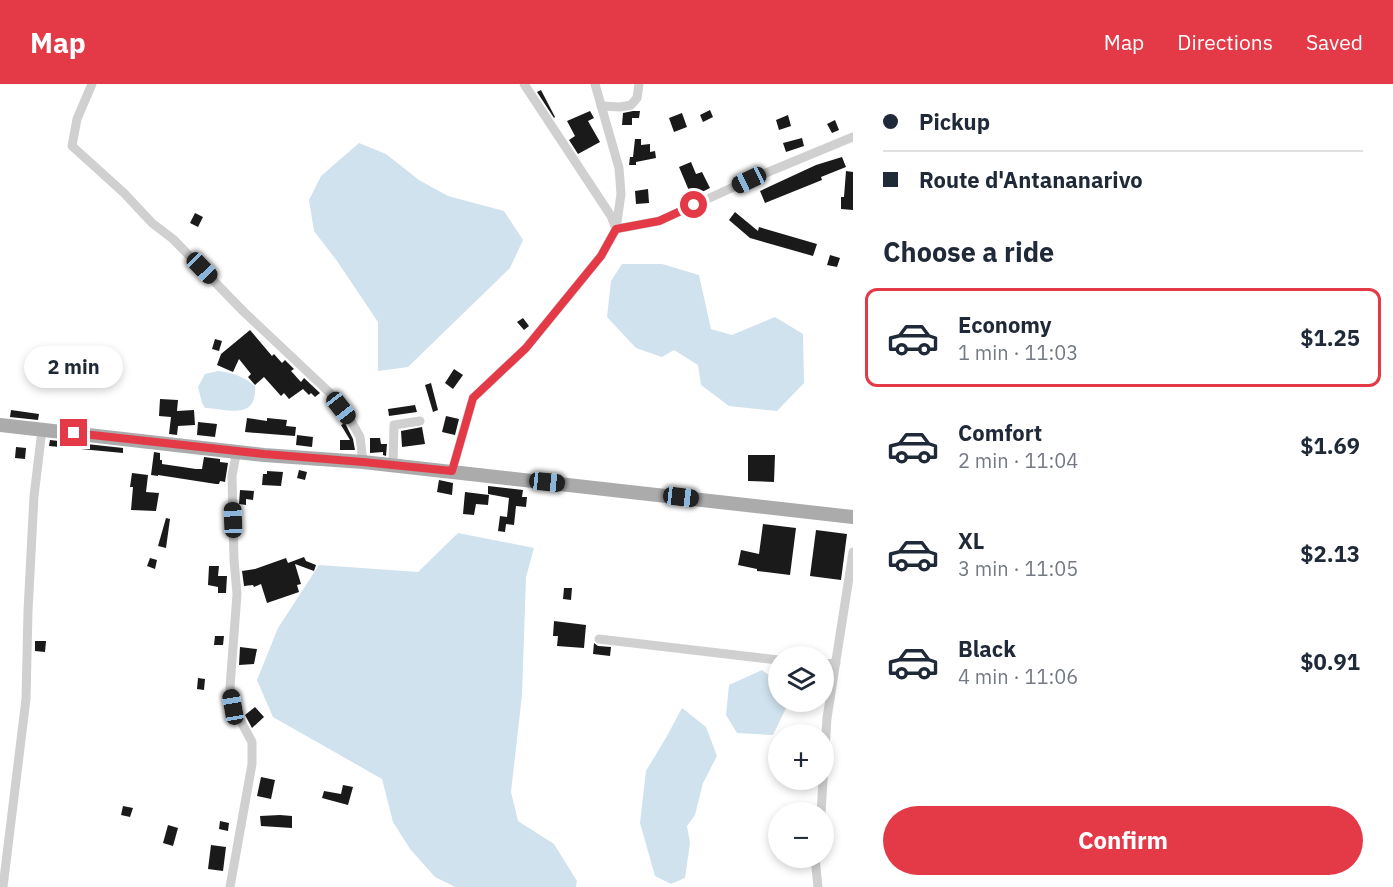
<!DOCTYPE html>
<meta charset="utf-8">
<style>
:root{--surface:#fff;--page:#f2f2f3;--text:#1f2937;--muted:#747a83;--line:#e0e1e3;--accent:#e43a48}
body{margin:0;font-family:"IBM Plex Sans",sans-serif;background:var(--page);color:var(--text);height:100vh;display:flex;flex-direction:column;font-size:22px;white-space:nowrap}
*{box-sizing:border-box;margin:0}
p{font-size:20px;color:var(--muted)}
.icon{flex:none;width:33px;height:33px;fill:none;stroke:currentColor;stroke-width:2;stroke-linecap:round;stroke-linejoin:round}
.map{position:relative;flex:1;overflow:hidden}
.panel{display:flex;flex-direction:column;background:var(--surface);width:540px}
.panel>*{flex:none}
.guide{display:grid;align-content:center;height:132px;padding:0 30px;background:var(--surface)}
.buttons{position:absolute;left:768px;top:562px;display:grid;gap:12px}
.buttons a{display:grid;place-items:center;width:66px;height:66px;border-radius:50%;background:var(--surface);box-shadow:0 3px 9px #0003;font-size:30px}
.end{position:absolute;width:27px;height:27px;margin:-14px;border:8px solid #e43a48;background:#fff;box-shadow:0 0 0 3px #fff}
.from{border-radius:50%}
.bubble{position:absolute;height:42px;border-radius:21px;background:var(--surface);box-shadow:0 3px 9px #0003;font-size:20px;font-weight:700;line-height:42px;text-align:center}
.car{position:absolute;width:18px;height:36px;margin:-18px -9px;border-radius:8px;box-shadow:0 0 4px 2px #0007;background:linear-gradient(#222 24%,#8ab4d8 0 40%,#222 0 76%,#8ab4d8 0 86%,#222 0)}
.guide b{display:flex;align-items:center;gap:21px;height:57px;font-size:22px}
.guide b+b{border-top:2px solid var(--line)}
.guide i{width:15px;height:15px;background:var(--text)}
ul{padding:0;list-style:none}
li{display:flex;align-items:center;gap:18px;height:99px;margin:0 12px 9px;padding:0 18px;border:3px solid transparent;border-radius:12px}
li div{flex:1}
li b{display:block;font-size:22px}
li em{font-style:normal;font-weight:700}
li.selected{border-color:var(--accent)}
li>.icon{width:54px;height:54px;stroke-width:1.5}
h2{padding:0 30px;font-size:27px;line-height:72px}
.button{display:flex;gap:12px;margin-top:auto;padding:12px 30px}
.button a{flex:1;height:69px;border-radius:36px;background:var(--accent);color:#fff;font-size:24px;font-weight:700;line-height:69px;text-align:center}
header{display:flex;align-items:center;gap:36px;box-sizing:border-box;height:84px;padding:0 30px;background:var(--accent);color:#fff}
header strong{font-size:28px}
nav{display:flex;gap:33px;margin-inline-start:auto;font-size:21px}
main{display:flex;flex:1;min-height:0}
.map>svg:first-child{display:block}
.water{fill:#cfe2ee}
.building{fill:#1a1a1a}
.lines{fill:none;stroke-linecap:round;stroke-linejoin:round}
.street{stroke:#d0d0d0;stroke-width:9}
.primary{stroke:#ababab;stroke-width:14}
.route{stroke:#e43a48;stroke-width:8}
</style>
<header>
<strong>Map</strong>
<nav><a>Map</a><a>Directions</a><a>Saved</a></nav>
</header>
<main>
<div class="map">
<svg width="853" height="803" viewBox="0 0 853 803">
<rect width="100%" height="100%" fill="#fff"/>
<g class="water">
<polygon points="359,59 386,70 419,96 448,112 504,127 523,156 510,184 408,283 378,287 378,238 337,177 314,147 309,116 321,92"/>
<polygon points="622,180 662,180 699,191 711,245 732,251 775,233 803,250 804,299 777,327 729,322 701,301 698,281 674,266 662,273 636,264 607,233 611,197"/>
<path d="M218,287c15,2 25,5 37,15 2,35 -27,23 -50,22l-3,-5 -4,-16 7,-13z"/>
<polygon points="458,449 534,464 526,493 522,611 511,708 518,737 554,760 577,797 576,803 455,803 435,793 410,765 393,738 382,695 273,633 257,596 278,544 319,481 418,488"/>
<polygon points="762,586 778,598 778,618 785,618 786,624 773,651 737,649 726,631 729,601"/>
<polygon points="682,624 706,643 717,672 703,699 695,731 687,742 690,759 685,794 671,800 655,792 640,739 646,687 667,652"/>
</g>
<g class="building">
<polygon points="541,6 555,33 554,34 537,8"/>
<polygon points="710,26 713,33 703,38 700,31"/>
<polygon points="590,27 594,34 588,37 600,58 578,70 569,56 575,52 567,37"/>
<polygon points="633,27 640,27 639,34 632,34 632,41 622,41 623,29"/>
<polygon points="682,29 687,43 674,48 669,34"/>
<polygon points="788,31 791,42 779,46 776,36"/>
<polygon points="835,36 839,46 832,49 827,40"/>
<polygon points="802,54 804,62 786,68 783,59"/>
<polygon points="635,55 641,55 641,61 650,60 650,68 655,67 656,74 636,78 636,81 629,81 630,73 633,73"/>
<polygon points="842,73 846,83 821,93 822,96 765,119 760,107 816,81"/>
<polygon points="691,78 696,90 702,88 710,104 700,109 699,106 690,109 679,83"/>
<polygon points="846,87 853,88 853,126 841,125 841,113 844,113"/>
<polygon points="648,105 649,119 636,120 635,107"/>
<polygon points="735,128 758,147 759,143 817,160 813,172 750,154 729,136"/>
<polygon points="195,129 203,133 198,143 190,139"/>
<polygon points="830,171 840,174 837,183 827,181"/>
<polygon points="523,234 529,242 524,246 517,238"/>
<polygon points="250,246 272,272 274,270 282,279 285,276 294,285 291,287 301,298 304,294 320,309 315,313 311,309 309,311 303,305 289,315 284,309 281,312 264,293 255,301 248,293 251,290 239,275 233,288 217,281 221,270"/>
<polygon points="215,255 222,257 219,267 212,265"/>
<polygon points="454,285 463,291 453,305 445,299"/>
<polygon points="431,299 438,326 433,328 425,301"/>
<polygon points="160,315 178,316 177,327 194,326 195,341 178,342 177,351 169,350 171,333 159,332"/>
<polygon points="415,321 417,328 389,332 388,325"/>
<polygon points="11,326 39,330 38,336 10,333"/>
<polygon points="446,332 459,335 455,351 442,348"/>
<polygon points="247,334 267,337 267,334 287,336 286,342 296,343 295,352 245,348"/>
<polygon points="198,338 217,340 215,353 197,351"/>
<polygon points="345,339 353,355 355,366 340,366 340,356 350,356 341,341"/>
<polygon points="422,343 425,360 402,363 401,347"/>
<polygon points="297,351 313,353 312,363 296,361"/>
<polygon points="370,354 380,354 381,360 387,360 386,372 383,371 383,368 370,369"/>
<polygon points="50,356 123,364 123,369 49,362"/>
<polygon points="16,363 26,364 25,375 15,374"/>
<polygon points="154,368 160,369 160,376 162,376 162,380 196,385 202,385 204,373 220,375 220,378 228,379 225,398 220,397 219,400 216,400 158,391 158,392 151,391"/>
<polygon points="748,371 775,371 774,398 748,397"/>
<polygon points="299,386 307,388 305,396 297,394"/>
<polygon points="267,387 283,388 281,402 262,401 263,390 267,390"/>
<polygon points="132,389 148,391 146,408 159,409 156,427 131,426 133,403 130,403"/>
<polygon points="439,396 453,399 452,411 437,408"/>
<polygon points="488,402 523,406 522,413 527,413 526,423 516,422 514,441 506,440 505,448 498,447 500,432 507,433 509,414 488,410"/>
<polygon points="240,406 254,407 253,416 246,415 246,421 239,420"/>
<polygon points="465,408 489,411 488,421 476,420 474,431 463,430"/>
<polygon points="166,434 170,435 166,464 158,462"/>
<polygon points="763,440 796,444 790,491 757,487 757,485 738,481 741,466 759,470"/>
<polygon points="816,446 847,450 841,496 810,492"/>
<polygon points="304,473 306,477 316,481 314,487 295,480 301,500 297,501 299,508 267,519 261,500 254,503 253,501 244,502 242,487 255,485 286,474 288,479"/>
<polygon points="150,474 157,476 155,485 147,482"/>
<polygon points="209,482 219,482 218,492 227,492 226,509 218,509 218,503 208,501"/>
<polygon points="564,504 572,504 571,516 563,515"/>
<polygon points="554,537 586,541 584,564 557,562 558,552 553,552"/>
<polygon points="215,552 224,552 223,561 214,561"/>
<polygon points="35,557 46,557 45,568 35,567"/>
<polygon points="594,559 598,562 611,563 610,572 593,570"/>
<polygon points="240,563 257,565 254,580 239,581"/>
<polygon points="198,594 205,595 204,606 197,605"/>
<polygon points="255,623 264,633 252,644 245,631"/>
<polygon points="261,693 275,696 271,715 257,712"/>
<polygon points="343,701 353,703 348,721 322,714 324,707 341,710"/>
<polygon points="123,722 133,724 130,733 121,731"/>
<polygon points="280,731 292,732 292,744 261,742 260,732"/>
<polygon points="220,737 229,739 228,747 219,745"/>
<polygon points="168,741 178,744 173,762 163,759"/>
<polygon points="211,761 226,763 223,787 208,785"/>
</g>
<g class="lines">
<g class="street">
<polyline points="92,0 77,35 72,62 124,109 152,139 173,155 244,228 330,309 350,335 360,353 363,378"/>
<polyline points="524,0 611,132 616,145 659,137 749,96 853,53"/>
<polyline points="601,22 620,23 631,21 637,14 639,0"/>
<polyline points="393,381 394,341 420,337"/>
<polyline points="452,387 473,314 526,264 601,172 616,145 621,110 619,84 595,0"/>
<polyline points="599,555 778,576"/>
<polyline points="824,580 836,579"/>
<polyline points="821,729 827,634 853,468"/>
<polyline points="815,774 818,803"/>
<polyline points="3,803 26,615 28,527 34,412 42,346"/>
<polyline points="230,803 252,680 252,658 233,623 230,603 237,510 234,476 232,392 237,366"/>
</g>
<polyline class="primary" points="0,341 264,371 363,378 853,433"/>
</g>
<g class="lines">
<polyline class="route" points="74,349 264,370 363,378 452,387 473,314 526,264 601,172 616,145 659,137 694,121"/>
</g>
</svg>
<div class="buttons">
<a><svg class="icon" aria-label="layers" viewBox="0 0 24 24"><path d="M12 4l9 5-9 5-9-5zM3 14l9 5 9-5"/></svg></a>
<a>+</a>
<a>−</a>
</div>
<i class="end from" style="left:694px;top:121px"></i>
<i class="end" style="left:74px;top:349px"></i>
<div class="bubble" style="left:24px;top:262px;width:99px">2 min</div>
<i class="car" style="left:749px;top:96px;rotate:245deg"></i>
<i class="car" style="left:202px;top:184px;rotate:136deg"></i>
<i class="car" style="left:341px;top:324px;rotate:142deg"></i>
<i class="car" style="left:547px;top:398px;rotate:96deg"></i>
<i class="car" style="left:681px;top:413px;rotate:97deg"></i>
<i class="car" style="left:233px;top:436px;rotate:358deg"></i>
<i class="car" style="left:233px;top:623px;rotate:350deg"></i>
</div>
<section class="panel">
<div class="guide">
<b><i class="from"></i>Pickup</b>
<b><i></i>Route d'Antananarivo</b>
</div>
<h2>Choose a ride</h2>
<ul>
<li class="selected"><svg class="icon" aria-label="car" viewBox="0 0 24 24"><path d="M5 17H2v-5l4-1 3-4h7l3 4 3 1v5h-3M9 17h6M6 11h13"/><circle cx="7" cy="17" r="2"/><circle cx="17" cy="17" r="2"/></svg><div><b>Economy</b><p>1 min · 11:03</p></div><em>$1.25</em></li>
<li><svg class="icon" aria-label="car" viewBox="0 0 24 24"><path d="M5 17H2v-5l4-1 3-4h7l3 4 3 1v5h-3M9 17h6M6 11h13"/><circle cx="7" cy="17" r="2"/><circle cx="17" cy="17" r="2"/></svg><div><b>Comfort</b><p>2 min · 11:04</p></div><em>$1.69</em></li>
<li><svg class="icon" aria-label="car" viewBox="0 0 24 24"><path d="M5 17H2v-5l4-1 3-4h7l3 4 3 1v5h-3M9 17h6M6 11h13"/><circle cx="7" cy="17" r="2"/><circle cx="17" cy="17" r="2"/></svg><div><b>XL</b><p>3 min · 11:05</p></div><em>$2.13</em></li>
<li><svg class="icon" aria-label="car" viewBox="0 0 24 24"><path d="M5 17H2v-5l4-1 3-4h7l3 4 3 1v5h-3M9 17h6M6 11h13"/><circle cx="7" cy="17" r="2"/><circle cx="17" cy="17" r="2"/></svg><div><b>Black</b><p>4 min · 11:06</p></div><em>$0.91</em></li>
</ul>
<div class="button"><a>Confirm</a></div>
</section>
</main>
